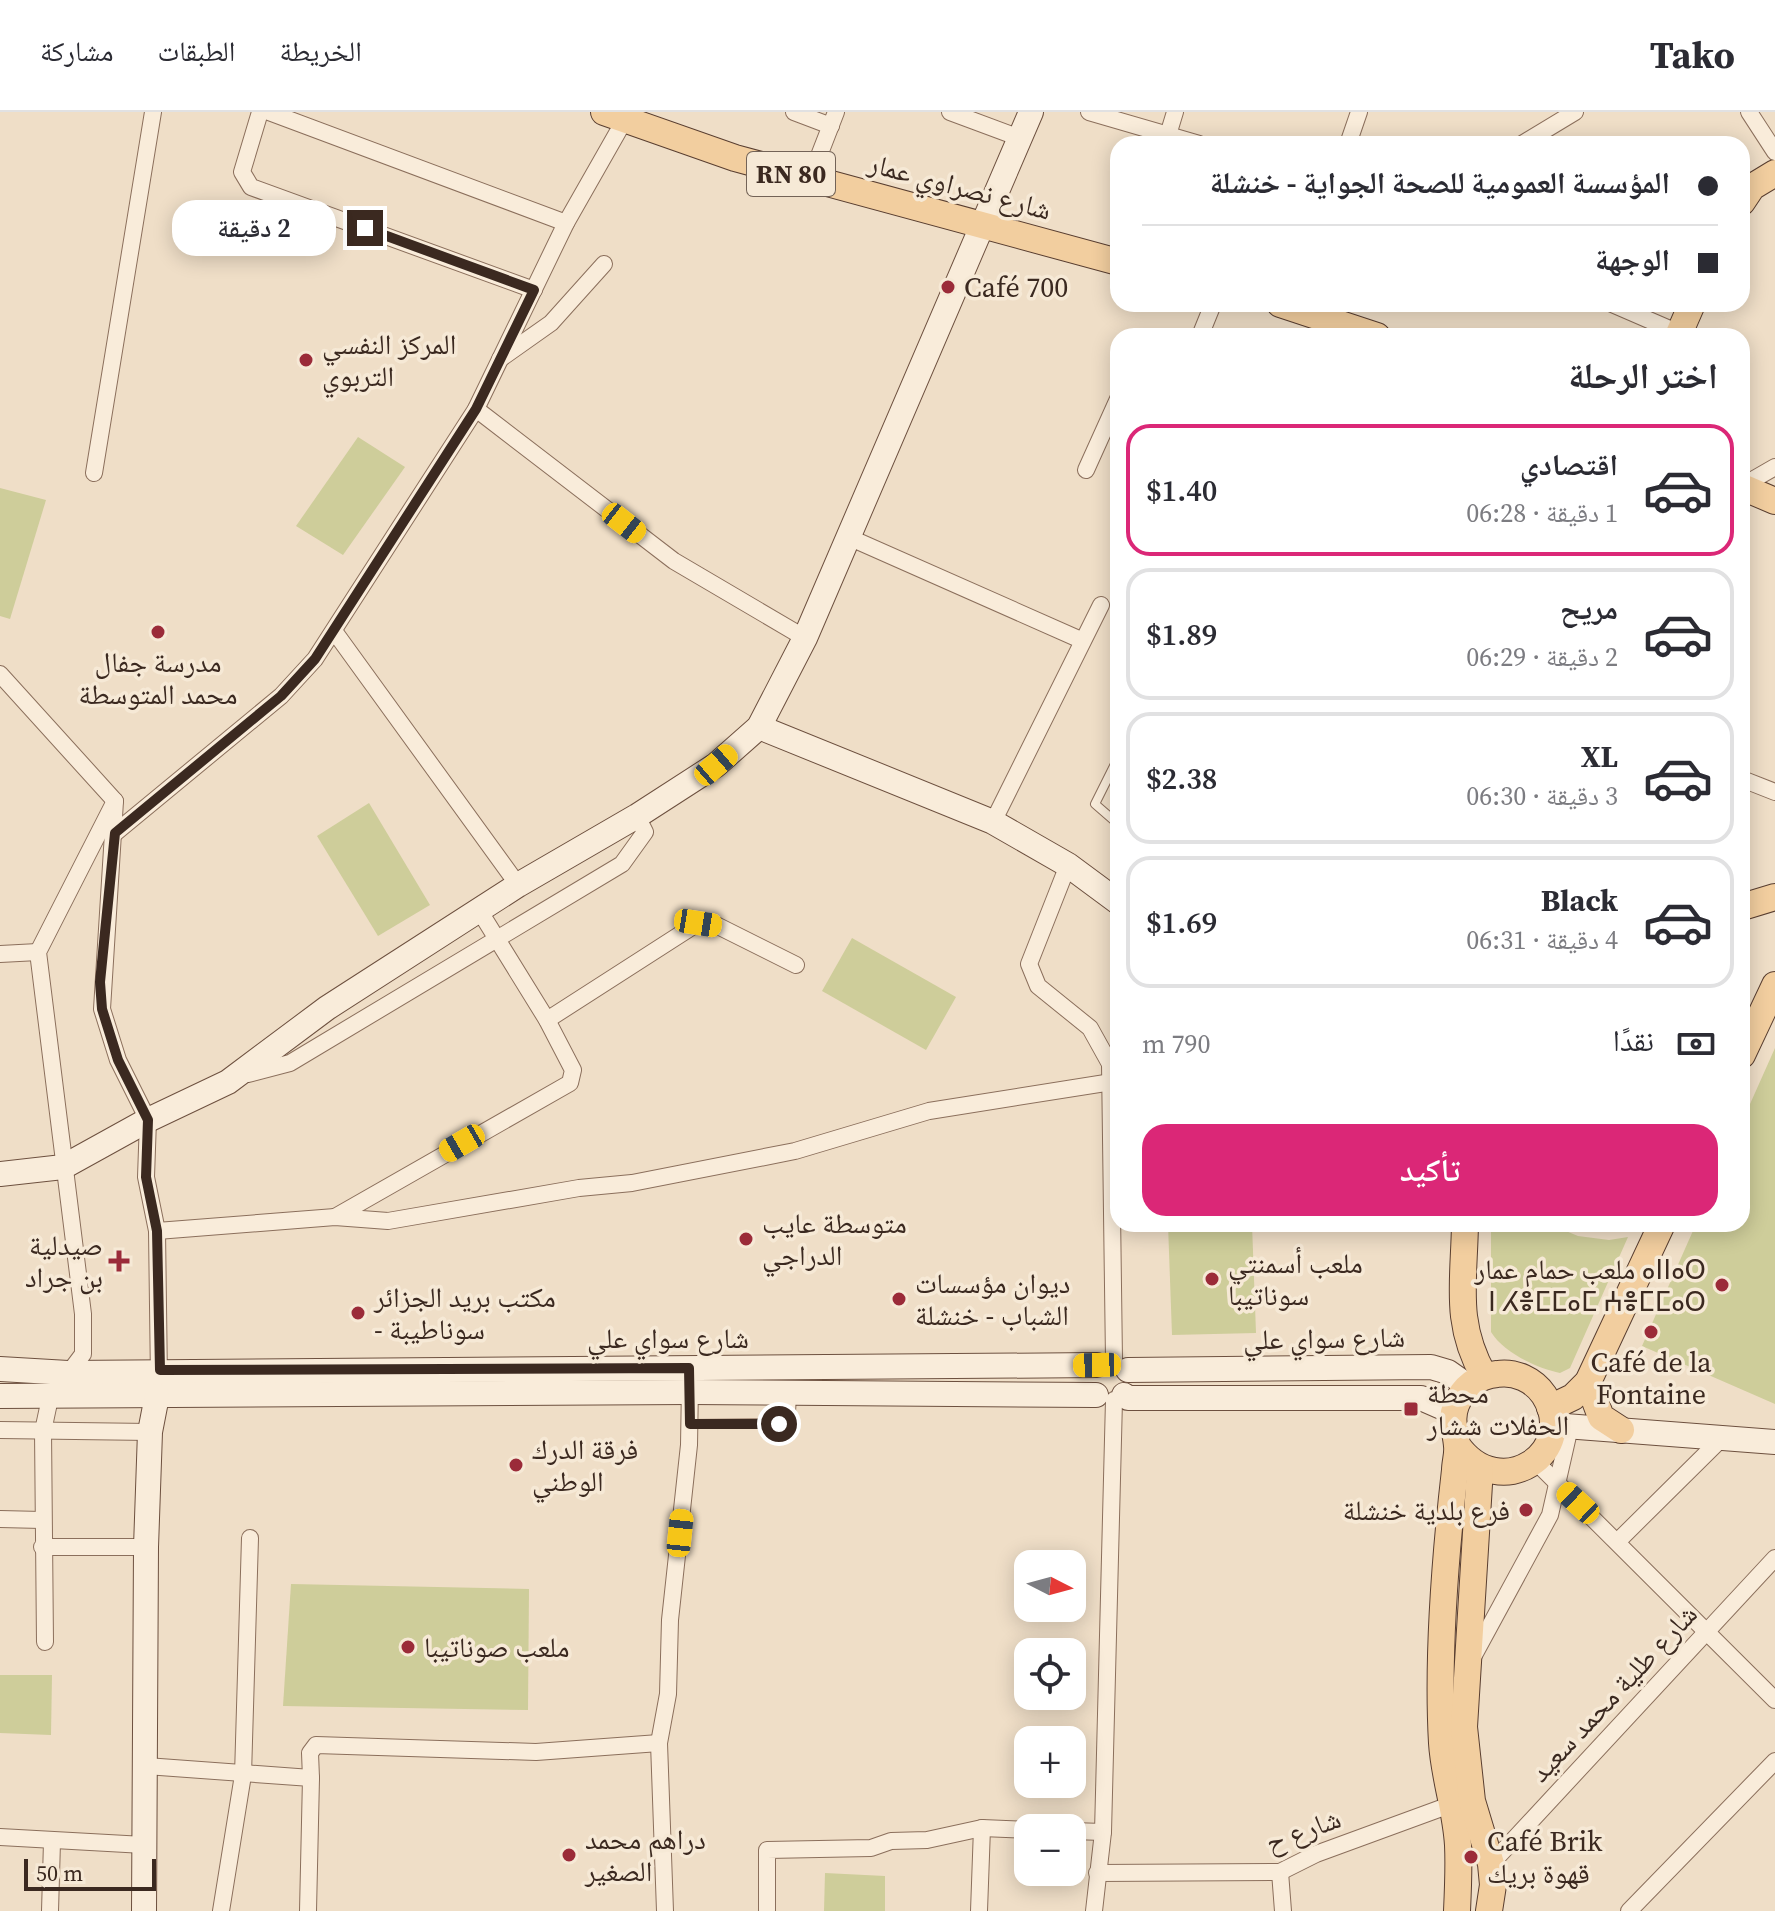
<!DOCTYPE html>
<html lang="ar">
<meta charset="utf-8">
<style>
:root{--surface:#fff;--page:#f2f2f3;--text:#2b2b33;--muted:#7c7c81;--line:#e1e1e2;--accent:#db2777}
body{margin:0;font-family:"Source Serif 4","Noto Naskh Arabic","Noto Sans Tifinagh",serif;background:var(--page);color:var(--text);direction:rtl;height:100vh;display:flex;flex-direction:column;font-size:30px;white-space:nowrap}
*{box-sizing:border-box;margin:0}
p{font-size:26px;color:var(--muted)}
.icon{flex:none;width:44px;height:44px;fill:none;stroke:currentColor;stroke-width:2;stroke-linecap:round;stroke-linejoin:round}
.map{position:relative;flex:1;overflow:hidden;direction:ltr}
.sheet{position:absolute;left:1110px;top:216px;width:640px;height:904px;display:flex;flex-direction:column;background:var(--surface);border-radius:24px;box-shadow:0 4px 20px #0003;direction:rtl}
.sheet>*{flex:none}
.guide{position:absolute;left:1110px;top:24px;width:640px;height:176px;border-radius:24px;box-shadow:0 4px 20px #0003;direction:rtl;display:grid;align-content:center;height:176px;padding:0 32px;background:var(--surface)}
.needle{width:52px;rotate:96deg}
.controls{position:absolute;left:1014px;top:1438px;display:grid;gap:16px}
.controls a{display:grid;place-items:center;width:72px;height:72px;border-radius:16px;background:var(--surface);box-shadow:0 4px 20px #0003;font-size:40px}
.scale{position:absolute;left:24px;bottom:20px;width:132px;box-sizing:border-box;padding-left:8px;border:4px solid #3b2920;border-top:0;font-size:22px;line-height:28px;white-space:nowrap;color:#3b2920;-webkit-text-stroke:6px #f6e9d6;paint-order:stroke}
.end{position:absolute;width:36px;height:36px;margin:-18px;border:10px solid #3b2920;background:#fff;box-shadow:0 0 0 4px #fff}
.from{border-radius:50%}
.bubble{position:absolute;height:56px;border-radius:24px;background:var(--surface);box-shadow:0 4px 20px #0003;font-size:26px;font-weight:600;line-height:56px;text-align:center;direction:rtl}
.car{position:absolute;width:24px;height:48px;margin:-24px -12px;border-radius:10px;box-shadow:0 0 6px 2px #0007;background:linear-gradient(#f5c518 24%,#345 0 40%,#f5c518 0 76%,#345 0 86%,#f5c518 0)}
.guide b{display:flex;align-items:center;gap:28px;height:76px;font-size:30px}
.guide b+b{border-top:2px solid var(--line)}
.guide i{width:20px;height:20px;background:var(--text)}
ul{padding:0;list-style:none}
li{display:flex;align-items:center;gap:24px;height:132px;margin:0 16px 12px;padding:0 16px;border:4px solid var(--line);border-radius:24px}
li div{flex:1}
li b{display:block;font-size:30px}
li em{font-style:normal;font-weight:600}
li.current{border-color:var(--accent)}
li>.icon{width:72px;height:72px;stroke-width:1.5}
h2{padding:0 32px;font-size:36px;line-height:96px}
.pay{display:flex;align-items:center;gap:20px;height:88px;padding:0 32px;font-size:30px}
.pay p{margin-inline-start:auto}
.primary-button{display:flex;gap:16px;margin-top:auto;padding:16px 32px}
.primary-button a{flex:1;height:92px;border-radius:24px;background:var(--accent);color:#fff;font-size:32px;font-weight:600;line-height:92px;text-align:center}
header{display:flex;align-items:center;gap:48px;box-sizing:border-box;height:112px;padding:0 40px;background:var(--surface);border-bottom:2px solid var(--line)}
header strong{font-size:38px}
nav{display:flex;gap:44px;margin-inline-start:auto;font-size:28px}
.map>svg:first-child{display:block}
.green{fill:#cecd9a}
.lines{fill:none;stroke-linecap:round;stroke-linejoin:round}
.lane-casing{stroke:#8b6f5c;stroke-width:10}
.street-casing{stroke:#8b6f5c;stroke-width:18}
.secondary-casing{stroke:#6d503f;stroke-width:26}
.primary-casing{stroke:#593e30;stroke-width:28}
.lane{stroke:#f9ecda;stroke-width:8}
.street{stroke:#f9ecda;stroke-width:16}
.secondary{stroke:#f9ecda;stroke-width:24}
.primary{stroke:#f2ce9f;stroke-width:26}
.route{stroke:#3b2920;stroke-width:10}
.poi-dot{fill:#9b2b39;stroke:#f6e9d6;stroke-width:3}
.labels{text-anchor:middle;dominant-baseline:central;stroke-width:7;stroke-linejoin:round;paint-order:stroke}
.shield{fill:#f6e9d6;stroke:#736357;stroke-width:2}
.shield-label{font-size:26px;font-weight:bold;fill:#3b2920}
.street-label{font-size:28px;fill:#3b2920;stroke:#f6e9d6}
.poi-label{font-size:28px;fill:#3b2920;stroke:#f6e9d6;text-anchor:start}
</style>
<header>
<strong>Tako</strong>
<nav><a>الخريطة</a><a>الطبقات</a><a>مشاركة</a></nav>
</header>
<div class="map">
<svg width="1775" height="1799" viewBox="0 0 1775 1799">
<rect width="100%" height="100%" fill="#efdec7"/>
<g class="green">
<polygon points="358,325 405,355 343,443 296,414"/>
<polygon points="0,376 46,388 10,507 0,504"/>
<polygon points="369,691 430,793 378,824 317,724"/>
<polygon points="852,826 956,885 926,938 822,879"/>
<polygon points="1775,936 1775,1292 1642,1234 1696,1112 1742,1112 1742,1010"/>
<polygon points="1168,1112 1252,1112 1256,1221 1172,1223"/>
<path d="M1491,1112h58l29,12 31,4 19,-3 -58,131 -10,5c-23,-5 -56,-20 -69,-41z"/>
<polygon points="291,1472 529,1477 528,1598 283,1594"/>
<polygon points="0,1563 52,1563 51,1623 0,1621"/>
<polygon points="825,1761 885,1764 885,1799 824,1799"/>
</g>
<g class="lines">
<g class="lane-casing">
<g id="lane">
<polyline points="1118,646 1095,692 1118,712"/>
<polyline points="690,1312 785,1311 791,1301 792,1282"/>
</g>
</g>
<g class="street-casing">
<g id="street">
<polyline points="260,0 242,60 251,75 534,178"/>
<polyline points="269,0 566,111"/>
<polyline points="794,0 831,14"/>
<polyline points="950,0 1020,26"/>
<polyline points="1089,0 1199,32"/>
<polyline points="1749,0 1775,40"/>
<polyline points="1168,23 1175,0"/>
<polyline points="1348,32 1359,0"/>
<polyline points="1522,32 1575,0"/>
<polyline points="810,67 836,0"/>
<polyline points="1612,192 1679,221"/>
<polyline points="1200,224 1213,192"/>
<polyline points="500,247 551,211 604,152"/>
<polyline points="476,297 674,449 805,526"/>
<polyline points="1086,358 1118,287"/>
<polyline points="94,361 153,0"/>
<polyline points="1742,374 1775,355"/>
<polyline points="846,424 1081,528"/>
<polyline points="334,519 518,773"/>
<polyline points="0,562 115,689 102,897 118,948 148,1008 146,1065 157,1119 159,1268"/>
<polyline points="1742,667 1775,680"/>
<polyline points="993,710 1101,493"/>
<polyline points="115,721 281,584 315,547 476,297 566,111 628,2"/>
<polyline points="1068,753 1029,852 1038,874 1090,916 1110,952 1114,1248"/>
<polyline points="0,842 38,840"/>
<polyline points="547,908 698,811 718,814 796,853"/>
<polyline points="248,962 290,951 622,752 645,720 637,704"/>
<polyline points="335,1105 570,971 573,958 547,908 479,798"/>
<polyline points="157,1119 335,1105 388,1109 579,1076 632,1071 795,1039 929,999 1118,969"/>
<polyline points="0,1318 150,1320"/>
<polyline points="1535,1349 1775,1588"/>
<polyline points="0,1407 42,1408"/>
<polyline points="1618,1429 1720,1328"/>
<polyline points="42,1435 146,1435"/>
<polyline points="45,1530 43,1319 50,1286 83,1242 83,1202 38,840 115,689"/>
<polyline points="1473,1545 1550,1403 1570,1315"/>
<polyline points="146,1654 311,1666 308,1799"/>
<polyline points="311,1666 310,1641 316,1633 536,1640 659,1631"/>
<polyline points="1072,1719 1103,1720"/>
<polyline points="0,1725 144,1733"/>
<polyline points="1491,1752 1775,1446"/>
<polyline points="1280,1760 1283,1799"/>
<polyline points="1097,1761 1280,1760 1316,1742 1458,1690"/>
<polyline points="50,1799 52,1730"/>
<polyline points="221,1799 243,1663 250,1426"/>
<polyline points="665,1799 659,1631 668,1582 670,1508 689,1333 690,1273"/>
<polyline points="767,1799 767,1738 871,1736 891,1729 927,1728 982,1716 1028,1718"/>
<polyline points="979,1799 982,1716"/>
<polyline points="1094,1799 1103,1720 1114,1288"/>
<polyline points="1629,1799 1775,1649"/>
</g>
</g>
<g class="secondary-casing">
<g id="secondary">
<polyline points="759,615 993,710 1068,753 1118,790"/>
<polyline points="0,1062 63,1055 148,1008 228,970 327,896 518,773 637,704 716,653 759,615 805,526 1031,0"/>
<polyline points="0,1257 68,1261 1097,1253"/>
<polyline points="1128,1258 1431,1255 1448,1260 1468,1274"/>
<polyline points="1124,1283 1128,1286 1421,1286 1453,1300"/>
<polyline points="0,1284 690,1280 1096,1283"/>
<polyline points="1552,1313 1775,1330"/>
<polyline points="144,1799 146,1435 150,1320 157,1284"/>
</g>
</g>
<g class="primary-casing">
<g id="primary">
<polyline points="604,0 735,46 1118,150"/>
<polyline points="1742,90 1752,75 1775,61"/>
<polyline points="1280,192 1377,224"/>
<polyline points="1678,224 1692,192"/>
<polyline points="1742,375 1775,389"/>
<polyline points="1742,795 1775,785"/>
<polyline points="1742,943 1775,873"/>
<path d="M1465,1112c-1,59 -11,99 19,152"/>
<polyline points="1588,1270 1601,1305 1621,1318"/>
<polyline points="1550,1296 1573,1285 1588,1270 1662,1112"/>
<path d="M1457,1333c43,61 123,6 87,-50 -10,-15 -29,-24 -47,-21 -19,2 -34,13 -41,31 -6,16 0,26 1,41 1,8 -2,17 -2,24 -10,88 -18,185 -13,273 2,34 14,67 16,102 1,21 0,45 -1,66"/>
<polyline points="1480,1356 1464,1615 1472,1689 1491,1752 1493,1773 1489,1799"/>
</g>
</g>
<use href="#lane" class="lane"/>
<use href="#street" class="street"/>
<use href="#secondary" class="secondary"/>
<use href="#primary" class="primary"/>
</g>
<g class="lines">
<polyline class="route" points="365,116 534,178 476,297 315,547 281,584 115,721 100,870 102,897 118,948 148,1008 146,1065 157,1119 160,1258 689,1256 690,1312 779,1312"/>
</g>
<g class="poi-dot">
<circle cx="948" cy="175" r="8"/>
<circle cx="306" cy="248" r="8"/>
<circle cx="158" cy="520" r="8"/>
<circle cx="746" cy="1127" r="8"/>
<path d="M115 1137h8v8h8v8h-8v8h-8v-8h-8v-8h8z"/>
<circle cx="1212" cy="1167" r="8"/>
<circle cx="1722" cy="1173" r="8"/>
<circle cx="899" cy="1187" r="8"/>
<circle cx="358" cy="1201" r="8"/>
<circle cx="1651" cy="1220" r="8"/>
<rect x="1403" y="1289" width="16" height="16" rx="4"/>
<circle cx="516" cy="1353" r="8"/>
<circle cx="1526" cy="1398" r="8"/>
<circle cx="408" cy="1535" r="8"/>
<circle cx="569" cy="1743" r="8"/>
<circle cx="1471" cy="1745" r="8"/>
</g>
<g class="labels">
<rect class="shield" x="747" y="40" width="88" height="44" rx="6"/>
<g class="shield-label">
<text x="791" y="62">RN 80</text>
</g>
<g class="street-label">
<text transform="translate(960 74) rotate(15)">شارع نصراوي عمار</text>
<text x="668" y="1226">شارع سواي علي</text>
<text transform="translate(1324 1226) rotate(-1)">شارع سواي علي</text>
<text transform="translate(1613 1581) rotate(-47)">شارع طلية محمد سعيد</text>
<text transform="translate(1303 1718) rotate(-20)">شارع ح</text>
</g>
<g class="poi-label">
<text x="964" y="175">Café 700</text>
<text x="322" y="232">المركز النفسي<tspan x="322" dy="32">التربوي</tspan></text>
<text x="158" y="550" text-anchor="middle">مدرسة جفال<tspan x="158" dy="32">محمد المتوسطة</tspan></text>
<text x="762" y="1111">متوسطة عايب<tspan x="762" dy="32">الدراجي</tspan></text>
<text x="103" y="1133" text-anchor="end">صيدلية<tspan x="103" dy="32">بن جراد</tspan></text>
<text x="1228" y="1151">ملعب أسمنتي<tspan x="1228" dy="32">سوناتيبا</tspan></text>
<text x="1706" y="1157" text-anchor="end">ملعب حمام عمار ⴰⵏⵏⴰⵔ<tspan x="1706" dy="32">ⵏ ⵃⴻⵎⵎⴰⵎ ⵄⴻⵎⵎⴰⵔ</tspan></text>
<text x="915" y="1171">ديوان مؤسسات<tspan x="915" dy="32">الشباب - خنشلة</tspan></text>
<text x="374" y="1185">مكتب بريد الجزائر<tspan x="374" dy="32">- سوناطيبة</tspan></text>
<text x="1651" y="1250" text-anchor="middle">Café de la<tspan x="1651" dy="32">Fontaine</tspan></text>
<text x="1427" y="1281">محطة<tspan x="1427" dy="32">الحفلات ششار</tspan></text>
<text x="532" y="1337">فرقة الدرك<tspan x="532" dy="32">الوطني</tspan></text>
<text x="1510" y="1398" text-anchor="end">فرع بلدية خنشلة</text>
<text x="424" y="1535">ملعب صوناتيبا</text>
<text x="585" y="1727">دراهم محمد<tspan x="585" dy="32">الصغير</tspan></text>
<text x="1487" y="1729">Café Brik<tspan x="1487" dy="32">قهوة بريك</tspan></text>
</g>
</g>
</svg>
<div class="controls">
<a><svg class="needle" viewBox="-14 -14 28 28"><path d="M0-13l5 13h-10z" fill="#e53935"/><path d="M0 13l5-13h-10z" fill="#7c7c81"/></svg></a>
<a><svg class="icon" aria-label="locate" viewBox="0 0 24 24"><circle cx="12" cy="12" r="6"/><path d="M12 2v4M12 18v4M2 12h4M18 12h4"/></svg></a>
<a>+</a>
<a>−</a>
</div>
<div class="scale">50 m</div>
<i class="end from" style="left:779px;top:1312px"></i>
<i class="end" style="left:365px;top:116px"></i>
<div class="bubble" style="left:172px;top:88px;width:164px">2 دقيقة</div>
<i class="car" style="left:624px;top:411px;rotate:128deg"></i>
<i class="car" style="left:716px;top:653px;rotate:49deg"></i>
<i class="car" style="left:698px;top:811px;rotate:99deg"></i>
<i class="car" style="left:462px;top:1031px;rotate:240deg"></i>
<i class="car" style="left:1097px;top:1253px;rotate:269deg"></i>
<i class="car" style="left:1578px;top:1391px;rotate:313deg"></i>
<i class="car" style="left:680px;top:1421px;rotate:6deg"></i>
<div class="guide">
<b><i class="from"></i>المؤسسة العمومية للصحة الجواية - خنشلة</b>
<b><i></i>الوجهة</b>
</div>
<section class="sheet">
<h2>اختر الرحلة</h2>
<ul>
<li class="current"><svg class="icon" aria-label="car" viewBox="0 0 24 24"><path d="M5 17H2v-5l4-1 3-4h7l3 4 3 1v5h-3M9 17h6M6 11h13"/><circle cx="7" cy="17" r="2"/><circle cx="17" cy="17" r="2"/></svg><div><b>اقتصادي</b><p>1 دقيقة · 06:28</p></div><em>$1.40</em></li>
<li><svg class="icon" aria-label="car" viewBox="0 0 24 24"><path d="M5 17H2v-5l4-1 3-4h7l3 4 3 1v5h-3M9 17h6M6 11h13"/><circle cx="7" cy="17" r="2"/><circle cx="17" cy="17" r="2"/></svg><div><b>مريح</b><p>2 دقيقة · 06:29</p></div><em>$1.89</em></li>
<li><svg class="icon" aria-label="car" viewBox="0 0 24 24"><path d="M5 17H2v-5l4-1 3-4h7l3 4 3 1v5h-3M9 17h6M6 11h13"/><circle cx="7" cy="17" r="2"/><circle cx="17" cy="17" r="2"/></svg><div><b>XL</b><p>3 دقيقة · 06:30</p></div><em>$2.38</em></li>
<li><svg class="icon" aria-label="car" viewBox="0 0 24 24"><path d="M5 17H2v-5l4-1 3-4h7l3 4 3 1v5h-3M9 17h6M6 11h13"/><circle cx="7" cy="17" r="2"/><circle cx="17" cy="17" r="2"/></svg><div><b>Black</b><p>4 دقيقة · 06:31</p></div><em>$1.69</em></li>
</ul>
<div class="pay"><svg class="icon" aria-label="cash" viewBox="0 0 24 24"><path d="M3 7h18v10H3z"/><circle cx="12" cy="12" r="2"/></svg>نقدًا<p>790 m</p></div>
<div class="primary-button"><a>تأكيد</a></div>
</section>
</div>
